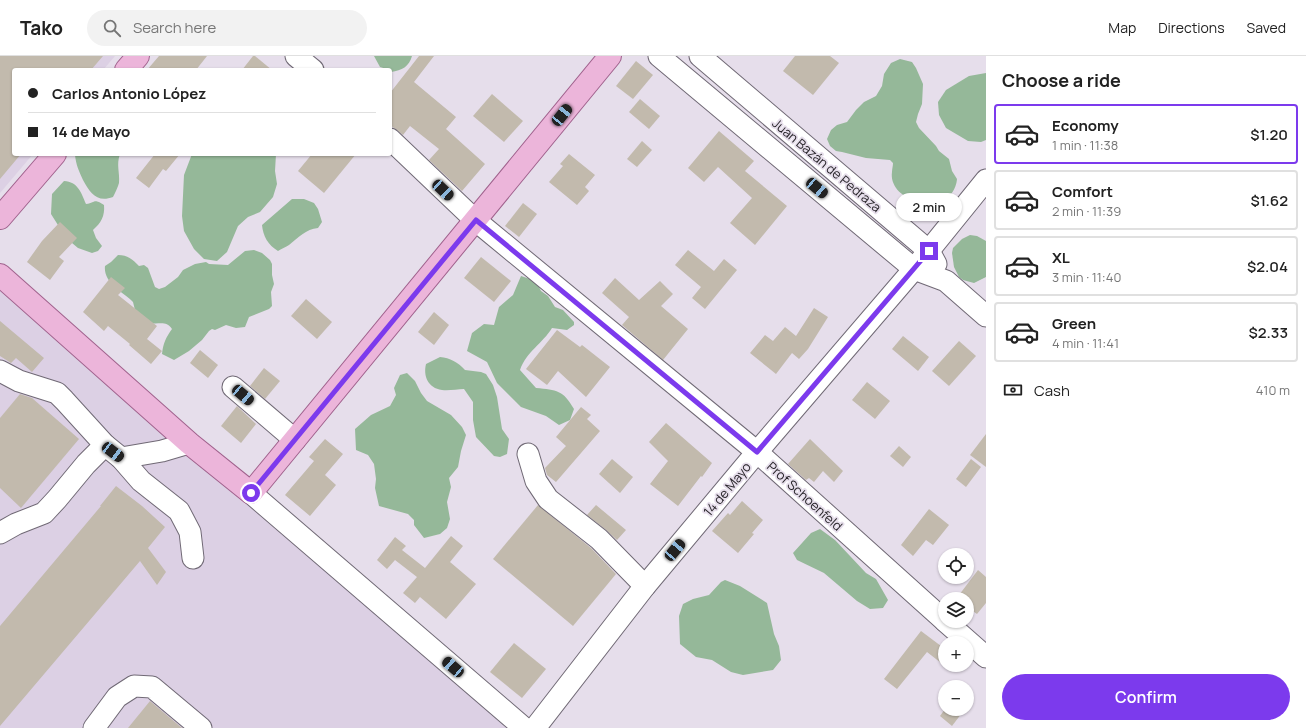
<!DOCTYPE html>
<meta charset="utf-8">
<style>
:root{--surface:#fff;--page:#f2f2f2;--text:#222;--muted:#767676;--line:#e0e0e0;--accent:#7c3aed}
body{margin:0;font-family:Manrope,sans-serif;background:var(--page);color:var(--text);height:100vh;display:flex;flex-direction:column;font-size:15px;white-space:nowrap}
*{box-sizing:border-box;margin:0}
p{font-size:13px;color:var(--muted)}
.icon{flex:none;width:22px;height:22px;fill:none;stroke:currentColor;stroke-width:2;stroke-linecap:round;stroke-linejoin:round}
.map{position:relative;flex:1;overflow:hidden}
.sheet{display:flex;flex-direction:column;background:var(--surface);width:320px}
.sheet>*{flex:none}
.guide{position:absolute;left:12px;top:12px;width:380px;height:88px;border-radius:4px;box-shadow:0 1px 3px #0004;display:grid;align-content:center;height:88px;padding:0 16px;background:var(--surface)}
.tools{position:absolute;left:938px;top:492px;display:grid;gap:8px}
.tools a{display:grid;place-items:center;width:36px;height:36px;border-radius:50%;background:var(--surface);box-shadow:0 1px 3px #0004;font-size:20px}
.end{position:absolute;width:18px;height:18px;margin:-9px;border:5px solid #7c3aed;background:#fff;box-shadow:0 0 0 2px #fff}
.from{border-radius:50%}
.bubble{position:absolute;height:28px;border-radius:14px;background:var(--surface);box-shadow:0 1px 3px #0004;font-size:13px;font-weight:600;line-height:28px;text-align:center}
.car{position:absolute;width:12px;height:24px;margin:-12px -6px;border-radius:5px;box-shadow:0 0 3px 1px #0007;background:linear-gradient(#222 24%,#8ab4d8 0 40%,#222 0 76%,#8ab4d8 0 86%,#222 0)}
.guide b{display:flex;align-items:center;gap:14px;height:38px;font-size:15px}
.guide b+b{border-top:1px solid var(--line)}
.guide i{width:10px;height:10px;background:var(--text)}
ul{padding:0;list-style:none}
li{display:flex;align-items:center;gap:12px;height:60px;margin:0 8px 6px;padding:0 8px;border:2px solid var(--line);border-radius:4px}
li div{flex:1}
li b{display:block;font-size:15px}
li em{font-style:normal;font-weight:600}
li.active{border-color:var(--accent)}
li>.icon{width:36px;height:36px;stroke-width:1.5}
h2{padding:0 16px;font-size:18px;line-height:48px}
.pay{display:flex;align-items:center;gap:10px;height:44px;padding:0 16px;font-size:15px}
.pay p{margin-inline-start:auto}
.cta{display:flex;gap:8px;margin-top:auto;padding:8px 16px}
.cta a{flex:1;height:46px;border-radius:24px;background:var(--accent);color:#fff;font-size:16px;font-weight:600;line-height:46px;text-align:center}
header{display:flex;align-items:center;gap:24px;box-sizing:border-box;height:56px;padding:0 20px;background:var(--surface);border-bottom:1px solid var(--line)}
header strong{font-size:19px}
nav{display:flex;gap:22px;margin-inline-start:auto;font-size:14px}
.search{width:280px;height:36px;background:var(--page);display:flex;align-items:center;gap:10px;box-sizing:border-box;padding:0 14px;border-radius:22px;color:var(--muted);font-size:15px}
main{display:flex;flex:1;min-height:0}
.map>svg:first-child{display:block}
.built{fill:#dcd0e4}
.forest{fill:#95b899}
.building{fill:#c2baad}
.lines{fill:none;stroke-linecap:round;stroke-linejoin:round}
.minor-casing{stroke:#706975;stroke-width:23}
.major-casing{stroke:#a0628d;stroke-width:24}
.minor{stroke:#fff;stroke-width:21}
.major{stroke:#ecb5da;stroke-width:22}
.route{stroke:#7c3aed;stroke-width:5}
.labels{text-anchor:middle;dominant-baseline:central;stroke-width:3.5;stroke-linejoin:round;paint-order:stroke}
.street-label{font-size:13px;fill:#28252a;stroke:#e6deeb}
</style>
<header>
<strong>Tako</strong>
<div class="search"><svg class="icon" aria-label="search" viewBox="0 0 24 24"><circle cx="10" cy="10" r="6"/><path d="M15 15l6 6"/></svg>Search here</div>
<nav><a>Map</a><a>Directions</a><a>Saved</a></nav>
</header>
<main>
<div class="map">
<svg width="986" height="672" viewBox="0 0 986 672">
<rect width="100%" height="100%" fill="#e6deeb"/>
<g class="built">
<polygon points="0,0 115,0 103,14 14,14 14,98 33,98 0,137"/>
<polygon points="0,220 512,672 0,672"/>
</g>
<g class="forest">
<path d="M374,0h38c-3,11 -10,14 -21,16l-1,-2 -10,-3z"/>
<path d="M900,3l12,3 4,6 7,16 -1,20 -4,10 -2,8 3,6 17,18 3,5 10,8 3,12 5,8c-1,11 -8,22 -21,21 -4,0 -6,-2 -10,-2 -4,0 -8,1 -12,1 -13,-2 -24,-14 -22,-27 0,-3 1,-6 1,-9l-3,-3 -24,-2 -24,-6 -6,-1 -6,-5 -3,-7 4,-9 6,-5 10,-3 9,-12 8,-8 12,-6 6,-10 2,-12 7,-11z"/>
<polygon points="986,17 986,84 981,86 968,85 946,72 939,59 938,46 946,34 969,20"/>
<path d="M76,98h44c-4,11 0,18 -1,29 -1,4 -4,10 -6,14 -16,6 -23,-4 -30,-17 -4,-9 -7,-15 -8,-25z"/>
<polygon points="192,98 276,98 275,115 277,128 273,141 260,156 248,161 238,170 227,196 217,205 204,203 194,193 184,175 182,160 184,119"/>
<path d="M64,125c14,1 17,11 22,23 10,-1 7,-6 18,1 1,11 -3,18 -11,25l3,8 6,8 -4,5 -6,2 -14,-5 -6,-5 -9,-10 -12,-19 1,-20z"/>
<path d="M292,143h12l10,4 4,6 4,13 -4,6c-12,1 -20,10 -29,17 -3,2 -8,4 -11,6 -10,-6 -15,-15 -16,-26z"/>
<polygon points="970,179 977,180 986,185 986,221 974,227 963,224 959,221 954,211 952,197 953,192 962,183"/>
<path d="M254,194l8,3 8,7 2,4v11l2,9 -3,8 1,14 -3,3 -20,8 -4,10 -9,1 -10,-3 -11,5 -3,-1 -3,2 -7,9 -13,11 -15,9 -12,-6c1,-10 4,-17 10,-25 -6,-9 -13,-4 -22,-6 -5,-1 -9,-4 -13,-5l-4,-16c-10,-10 -30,-19 -28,-36l6,-4 7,-7c10,0 14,4 21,11l5,-1 4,3 7,19 4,2 6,-2 13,-10 5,-7 12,-6 11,-2 3,2 19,1 17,-14z"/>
<path d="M521,220l15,5 5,10 7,5 7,11 8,3 11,12v3l-7,5 -15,-2c-9,15 -26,24 -32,42l16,18c21,2 27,2 38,21l-4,11 -11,5 -13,-9 -25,-9 -24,-24 -10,-21 -20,-11 5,-18 12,-9 10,1 5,-18 14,-12z"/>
<path d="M440,301c10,1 18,5 25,13l16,2 5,2 7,11 4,12 5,32 7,10 -2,15 -7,3 -6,-1 -18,-19 -3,-17v-18l-9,-13c-7,0 -15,2 -22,1 -14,-2 -19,-14 -16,-26z"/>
<polygon points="407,317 415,325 421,337 427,345 451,359 462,371 466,379 461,395 458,411 449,422 451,431 447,446 450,463 447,472 440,478 424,482 414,469 414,464 408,458 379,450 375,432 376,423 374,408 368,399 356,394 355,373 371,359 390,350 396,339 394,332 400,319"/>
<polygon points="820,473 835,484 866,517 876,523 888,544 883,552 870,553 857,545 824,517 797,504 793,497 811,477"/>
<polygon points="725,524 740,530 767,547 774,578 779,590 781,604 773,614 743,619 731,616 712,604 696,601 680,588 679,560 683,548 693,543 709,539 721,526"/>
</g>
<g class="building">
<polygon points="0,0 103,0 91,14 14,14 14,98 21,98 0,123"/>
<polygon points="159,0 207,0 196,14 147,14"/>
<polygon points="253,0 255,0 272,14 242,14"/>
<polygon points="419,0 434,0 414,26 456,61 446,73 485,108 462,135 429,104 439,93 410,70 403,79 390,69 390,37"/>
<polygon points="795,0 830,0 839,7 813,39 783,15"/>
<polygon points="636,5 653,19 633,43 616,30"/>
<polygon points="492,38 523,65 504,86 473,60"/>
<polygon points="640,43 660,60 649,73 629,56"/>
<polygon points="719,75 754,105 745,115 787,150 755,189 730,167 752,142 718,111 704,126 688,112"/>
<polygon points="642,85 652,94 637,111 627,103"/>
<polygon points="155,98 180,98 166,115 163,113 149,132 136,122"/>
<polygon points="312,98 356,98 324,137 298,115"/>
<polygon points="569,98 595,119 585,131 589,135 577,149 549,126 563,110 560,108"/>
<polygon points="523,147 537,158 519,181 505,170"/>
<polygon points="60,166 77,182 59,201 64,205 50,224 27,206 42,185"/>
<polygon points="688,194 714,215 724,203 737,214 705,253 692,242 701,231 675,209"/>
<polygon points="481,201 511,225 494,246 464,222"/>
<polygon points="111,221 125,232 118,239 157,270 147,283 162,295 151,308 129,289 130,288 108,270 104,275 83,256"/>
<polygon points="615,222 639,244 660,225 673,238 661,250 688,273 663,304 622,269 629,261 602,237"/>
<polygon points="306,243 332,266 317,283 291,260"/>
<polygon points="814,252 828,261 808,293 799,303 792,297 776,318 750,297 765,279 773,285 785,271 796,280"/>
<polygon points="434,256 449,269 434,289 418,276"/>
<polygon points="0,265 44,302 32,316 16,302 11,307 0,300"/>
<polygon points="557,274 580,291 582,289 610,311 586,341 558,315 547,329 526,313"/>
<polygon points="903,280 929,301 918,315 892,293"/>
<polygon points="959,285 976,300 949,330 932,315"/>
<polygon points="200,294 218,309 208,322 190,307"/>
<polygon points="264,312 280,325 265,343 250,330"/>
<polygon points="867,326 890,345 875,363 852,344"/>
<polygon points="20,338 32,342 79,383 21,452 0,432 0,362"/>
<polygon points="237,350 256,368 241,387 221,370"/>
<polygon points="581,351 591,359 587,363 600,375 556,426 547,419 545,412 566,390 556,381"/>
<polygon points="666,367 712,407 702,421 701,420 678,450 650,428 668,405 649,386"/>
<polygon points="986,378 986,411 970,399"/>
<polygon points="325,383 343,398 325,419 336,429 310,460 285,439 314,405 309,401"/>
<polygon points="810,383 843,415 834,426 823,415 814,426 809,422 806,424 788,408"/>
<polygon points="899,390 911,401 903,411 890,400"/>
<polygon points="612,403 633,421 620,437 599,418"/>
<polygon points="971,403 981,411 966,431 956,423"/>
<polygon points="116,430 142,450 165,471 148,492 166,516 157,529 140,505 0,670 0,570 101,450 100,450"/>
<polygon points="742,445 763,464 752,477 754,478 738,497 712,475 728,457 730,459"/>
<polygon points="538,449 591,492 616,518 573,570 493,503"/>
<polygon points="596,449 626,474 617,484 606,474 587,459"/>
<polygon points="929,453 949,469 933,489 926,484 913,500 901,489"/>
<polygon points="451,480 463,490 450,506 476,528 446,563 420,541 415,547 403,537 417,521 395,504 387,513 377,504 395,481 406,490 402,494 425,512"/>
<polygon points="978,514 986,521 986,547 977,558 967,551 967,543 956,543"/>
<polygon points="921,575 945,593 945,610 927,596 897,633 884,623"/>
<polygon points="514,587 546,613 522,642 490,616"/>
<polygon points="150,645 182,672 128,672"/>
<polygon points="945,653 965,653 952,670 940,660"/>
</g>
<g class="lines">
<g class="minor-casing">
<g id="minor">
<polyline points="296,0 313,14"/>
<polyline points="659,0 914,213 946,225 986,260"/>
<polyline points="700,0 929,195 936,208"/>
<polyline points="390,83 475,164 757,396 945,565"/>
<polyline points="0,315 19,325 57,337 64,344 105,389 121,402 141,425 179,455 190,476 193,502"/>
<polyline points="233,331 295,384"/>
<polyline points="528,398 536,425 548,443 599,483 645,530"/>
<polyline points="121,402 162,395 189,387"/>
<polyline points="251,437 524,672"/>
<polyline points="0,477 16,468 44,457 57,443 86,408 105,389"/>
<polyline points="945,565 986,601"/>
<polyline points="94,672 117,641 134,630 152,631 201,672"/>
<polyline points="535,672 645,530 757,396 914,213 986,124"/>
</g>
</g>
<g class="major-casing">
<g id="major">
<polyline points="126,14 138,0"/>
<polyline points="0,162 55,98"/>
<polyline points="0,219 189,387 251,437 610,0"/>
</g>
</g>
<use href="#minor" class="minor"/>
<use href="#major" class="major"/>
</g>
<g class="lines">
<polyline class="route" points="251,437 476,164 757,396 929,195"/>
</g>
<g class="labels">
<g class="street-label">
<text transform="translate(827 109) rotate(40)">Juan Bazán de Pedraza</text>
<text transform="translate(727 433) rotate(-50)">14 de Mayo</text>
<text transform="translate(805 440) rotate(42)">Prof Schoenfeld</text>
</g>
</g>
</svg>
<div class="tools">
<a><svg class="icon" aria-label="locate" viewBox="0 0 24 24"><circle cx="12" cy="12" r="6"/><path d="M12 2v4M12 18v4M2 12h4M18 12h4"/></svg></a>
<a><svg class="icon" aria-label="layers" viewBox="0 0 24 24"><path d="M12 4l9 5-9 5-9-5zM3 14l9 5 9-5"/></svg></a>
<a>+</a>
<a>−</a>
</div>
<i class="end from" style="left:251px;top:437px"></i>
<i class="end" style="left:929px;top:195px"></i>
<div class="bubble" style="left:896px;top:137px;width:66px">2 min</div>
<i class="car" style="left:562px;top:59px;rotate:39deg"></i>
<i class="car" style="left:817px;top:132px;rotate:130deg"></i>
<i class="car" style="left:443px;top:134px;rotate:133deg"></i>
<i class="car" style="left:243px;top:339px;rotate:130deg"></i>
<i class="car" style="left:113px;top:396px;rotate:127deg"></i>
<i class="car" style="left:675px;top:494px;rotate:40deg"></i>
<i class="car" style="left:453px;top:611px;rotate:311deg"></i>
<div class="guide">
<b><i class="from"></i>Carlos Antonio López</b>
<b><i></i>14 de Mayo</b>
</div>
</div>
<section class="sheet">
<h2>Choose a ride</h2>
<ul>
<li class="active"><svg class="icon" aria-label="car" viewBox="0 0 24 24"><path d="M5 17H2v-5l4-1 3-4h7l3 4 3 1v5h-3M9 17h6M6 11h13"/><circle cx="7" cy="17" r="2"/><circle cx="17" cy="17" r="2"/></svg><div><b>Economy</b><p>1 min · 11:38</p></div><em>$1.20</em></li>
<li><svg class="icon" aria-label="car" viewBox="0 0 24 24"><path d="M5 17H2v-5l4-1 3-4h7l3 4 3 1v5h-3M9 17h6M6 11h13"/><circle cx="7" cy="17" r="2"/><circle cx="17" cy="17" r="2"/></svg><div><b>Comfort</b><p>2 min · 11:39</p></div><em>$1.62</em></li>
<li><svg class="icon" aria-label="car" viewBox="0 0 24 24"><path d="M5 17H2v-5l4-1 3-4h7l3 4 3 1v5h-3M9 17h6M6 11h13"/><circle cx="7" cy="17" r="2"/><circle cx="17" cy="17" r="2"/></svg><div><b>XL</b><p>3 min · 11:40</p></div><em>$2.04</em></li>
<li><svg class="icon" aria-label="car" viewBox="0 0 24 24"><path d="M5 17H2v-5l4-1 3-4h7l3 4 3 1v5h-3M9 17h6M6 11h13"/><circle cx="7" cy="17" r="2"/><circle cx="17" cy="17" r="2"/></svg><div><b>Green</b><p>4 min · 11:41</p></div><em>$2.33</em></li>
</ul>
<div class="pay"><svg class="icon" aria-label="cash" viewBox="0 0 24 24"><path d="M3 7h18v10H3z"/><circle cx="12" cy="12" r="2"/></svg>Cash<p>410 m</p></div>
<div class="cta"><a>Confirm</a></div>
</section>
</main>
